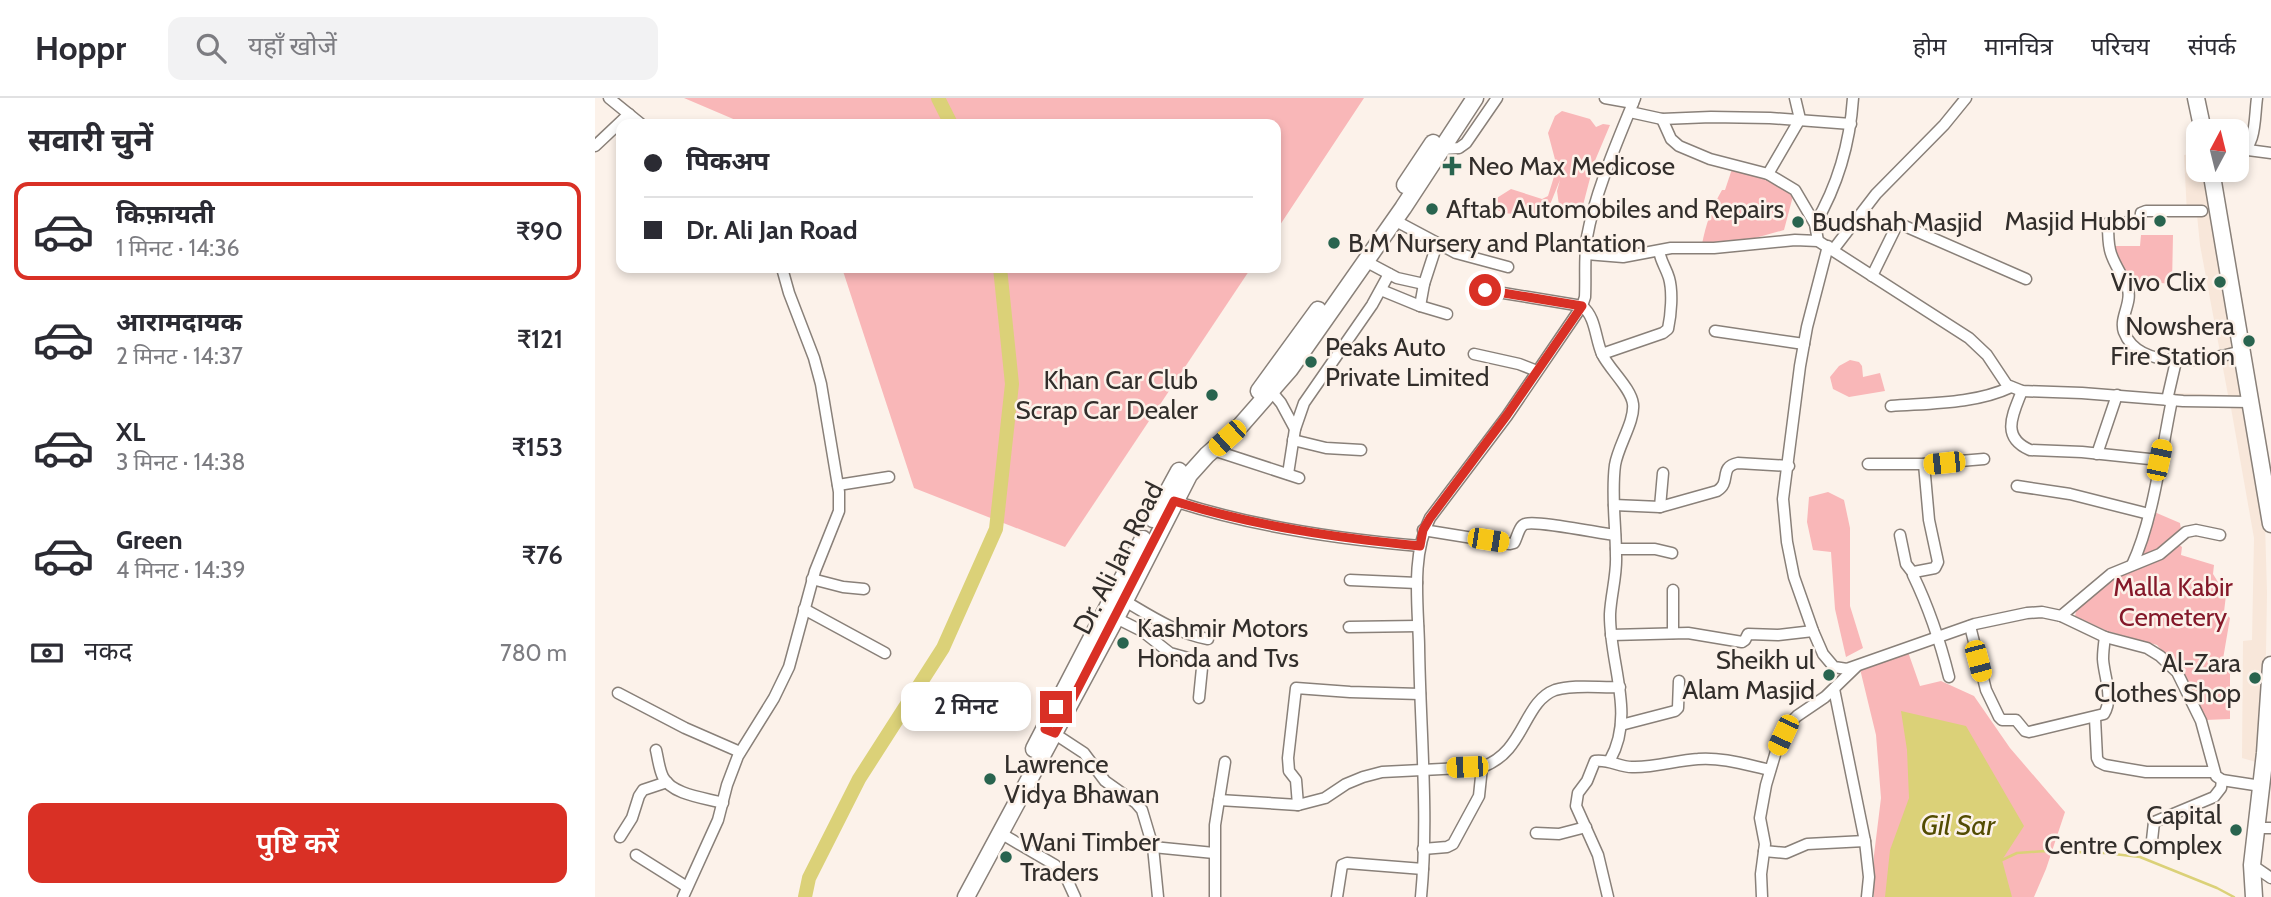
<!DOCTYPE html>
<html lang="hi">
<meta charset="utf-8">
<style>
:root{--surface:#fff;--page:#f2f2f3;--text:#2b2b33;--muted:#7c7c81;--line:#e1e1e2;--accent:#d93025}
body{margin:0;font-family:Cabin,"Noto Sans Devanagari",sans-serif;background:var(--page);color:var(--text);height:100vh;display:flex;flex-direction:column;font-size:26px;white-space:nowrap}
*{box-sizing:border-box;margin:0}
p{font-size:23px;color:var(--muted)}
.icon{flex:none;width:38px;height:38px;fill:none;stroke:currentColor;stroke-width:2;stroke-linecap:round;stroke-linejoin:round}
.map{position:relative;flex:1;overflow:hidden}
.panel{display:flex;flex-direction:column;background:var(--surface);width:595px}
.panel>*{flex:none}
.banner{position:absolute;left:21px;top:21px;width:665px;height:154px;border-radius:14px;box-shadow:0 4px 10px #0003;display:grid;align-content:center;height:154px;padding:0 28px;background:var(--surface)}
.needle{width:46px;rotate:7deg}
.tools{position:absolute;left:1591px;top:21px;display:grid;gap:14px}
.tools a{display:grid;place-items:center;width:63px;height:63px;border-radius:14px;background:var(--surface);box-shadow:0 4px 10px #0003;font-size:35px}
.end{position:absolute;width:32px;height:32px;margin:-16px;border:9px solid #d93025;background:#fff;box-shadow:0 0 0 4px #fff}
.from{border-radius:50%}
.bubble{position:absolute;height:49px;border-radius:14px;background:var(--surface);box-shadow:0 4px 10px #0003;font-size:23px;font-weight:600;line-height:49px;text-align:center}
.car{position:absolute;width:21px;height:42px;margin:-21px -10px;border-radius:9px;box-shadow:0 0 5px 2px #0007;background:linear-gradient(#f5c518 24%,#345 0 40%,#f5c518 0 76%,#345 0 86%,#f5c518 0)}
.banner b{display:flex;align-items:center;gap:24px;height:66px;font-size:26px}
.banner b+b{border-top:2px solid var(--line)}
.banner i{width:18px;height:18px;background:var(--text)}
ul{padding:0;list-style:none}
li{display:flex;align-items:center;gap:21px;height:98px;margin:0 14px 10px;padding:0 14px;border:4px solid transparent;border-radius:14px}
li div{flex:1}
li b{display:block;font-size:26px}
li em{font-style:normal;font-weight:600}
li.active{border-color:var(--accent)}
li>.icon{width:63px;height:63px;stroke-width:1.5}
h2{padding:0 28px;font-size:32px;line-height:84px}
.pay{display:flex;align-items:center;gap:18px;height:77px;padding:0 28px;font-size:26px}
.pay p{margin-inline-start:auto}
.cta{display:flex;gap:14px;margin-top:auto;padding:14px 28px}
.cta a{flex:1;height:80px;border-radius:14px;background:var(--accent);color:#fff;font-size:28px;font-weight:600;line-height:80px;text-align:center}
header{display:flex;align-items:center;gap:42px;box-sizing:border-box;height:98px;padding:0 35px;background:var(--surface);border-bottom:2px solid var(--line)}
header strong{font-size:33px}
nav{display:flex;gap:38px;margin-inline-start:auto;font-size:24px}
.search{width:490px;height:63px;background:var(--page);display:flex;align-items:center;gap:18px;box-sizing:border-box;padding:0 24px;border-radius:14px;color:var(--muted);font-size:26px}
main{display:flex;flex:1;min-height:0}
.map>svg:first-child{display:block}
.built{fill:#f8e7da}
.green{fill:#f9b7b8}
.water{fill:#dbd178}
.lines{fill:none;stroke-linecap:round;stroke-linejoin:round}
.stream{stroke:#dbd178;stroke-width:2.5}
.river{stroke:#dbd178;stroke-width:14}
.minor-casing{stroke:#898079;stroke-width:13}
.primary-casing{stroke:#898079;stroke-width:19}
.trunk-casing{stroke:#898079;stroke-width:19}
.minor{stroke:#fff;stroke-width:10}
.primary{stroke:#fff;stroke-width:16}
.trunk{stroke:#fff;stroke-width:16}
.route{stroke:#d93025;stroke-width:9}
.poi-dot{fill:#29644f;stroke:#fcf2ea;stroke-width:2.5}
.labels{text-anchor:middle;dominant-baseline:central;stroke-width:5;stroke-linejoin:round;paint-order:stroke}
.poi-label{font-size:26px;fill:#322e2b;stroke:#fcf2ea;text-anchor:start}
.street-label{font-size:26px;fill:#322e2b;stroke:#fcf2ea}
.park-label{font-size:26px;fill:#841829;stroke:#fcf2ea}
.water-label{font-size:28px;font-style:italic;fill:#534c02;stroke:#fcf2ea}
</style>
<header>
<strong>Hoppr</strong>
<div class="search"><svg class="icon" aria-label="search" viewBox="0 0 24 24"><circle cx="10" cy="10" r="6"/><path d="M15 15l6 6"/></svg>यहाँ खोजें</div>
<nav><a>होम</a><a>मानचित्र</a><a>परिचय</a><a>संपर्क</a></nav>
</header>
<main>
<section class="panel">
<h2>सवारी चुनें</h2>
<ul>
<li class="active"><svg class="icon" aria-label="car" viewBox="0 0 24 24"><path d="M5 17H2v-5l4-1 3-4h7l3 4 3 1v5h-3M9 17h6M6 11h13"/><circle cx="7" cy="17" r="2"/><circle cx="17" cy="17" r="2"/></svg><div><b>किफ़ायती</b><p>1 मिनट · 14:36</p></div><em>₹90</em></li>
<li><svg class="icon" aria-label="car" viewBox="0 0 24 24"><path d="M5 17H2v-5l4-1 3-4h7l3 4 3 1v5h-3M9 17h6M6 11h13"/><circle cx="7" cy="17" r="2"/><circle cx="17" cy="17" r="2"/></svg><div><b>आरामदायक</b><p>2 मिनट · 14:37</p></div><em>₹121</em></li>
<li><svg class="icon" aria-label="car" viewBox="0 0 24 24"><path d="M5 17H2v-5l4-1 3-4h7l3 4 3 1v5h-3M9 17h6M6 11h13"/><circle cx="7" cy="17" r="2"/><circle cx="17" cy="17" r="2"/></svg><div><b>XL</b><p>3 मिनट · 14:38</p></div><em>₹153</em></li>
<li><svg class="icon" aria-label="car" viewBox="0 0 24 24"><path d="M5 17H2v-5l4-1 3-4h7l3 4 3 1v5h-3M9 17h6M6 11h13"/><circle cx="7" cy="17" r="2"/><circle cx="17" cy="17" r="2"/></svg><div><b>Green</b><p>4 मिनट · 14:39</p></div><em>₹76</em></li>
</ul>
<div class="pay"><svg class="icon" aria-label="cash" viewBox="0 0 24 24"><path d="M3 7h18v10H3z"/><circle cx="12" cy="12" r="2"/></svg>नकद<p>780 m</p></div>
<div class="cta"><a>पुष्टि करें</a></div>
</section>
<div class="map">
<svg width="1676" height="799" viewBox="0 0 1676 799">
<rect width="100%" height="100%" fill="#fcf2ea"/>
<polygon class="built" points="1603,55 1603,72 1608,72 1651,334 1659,365 1670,425 1672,495 1671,555 1661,664 1647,660 1648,543 1657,542 1659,440 1636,310 1579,307 1580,295 1633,297 1605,147 1602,117 1592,116 1589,57"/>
<g class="green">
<polygon points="89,0 769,0 681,133 681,26 150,26"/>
<polygon points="967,13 995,21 1001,29 1008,26 1015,27 999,65 987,111 964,107 962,93 965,82 954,109 941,118 908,115 895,108 897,103 916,91 947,101 953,98 962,69 953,35 960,18"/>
<path d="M1137,71c19,4 51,8 61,27l-9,34 -43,12 -39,2c4,-20 10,-37 20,-54h3z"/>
<polygon points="1546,137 1578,137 1577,186 1532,182 1517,148 1545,148"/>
<polygon points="247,170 656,170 470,449 319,390"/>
<polygon points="1255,262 1264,264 1267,268 1268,279 1285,275 1290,293 1254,299 1238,291 1235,279 1244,268"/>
<polygon points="1233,394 1249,402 1255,430 1255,508 1268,550 1251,559 1240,511 1236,454 1218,452 1212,424 1214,399"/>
<polygon points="1557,413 1585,425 1586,432 1557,455 1543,460"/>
<polygon points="1580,444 1587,449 1586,457 1619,467 1618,476 1631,497 1629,514 1635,520 1628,561 1635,576 1635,621 1610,622 1578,565 1562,547 1512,533 1480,518 1483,505 1508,483"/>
<polygon points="1312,551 1325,588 1346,583 1379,598 1415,650 1470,714 1451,771 1439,799 1279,799 1279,757 1286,700 1281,637 1265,571"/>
</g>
<polygon class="water" points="1306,613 1371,628 1429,728 1407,762 1417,799 1290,799 1295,752 1314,700 1312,652"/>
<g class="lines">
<polyline class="stream" points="1407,762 1422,755 1450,753 1510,755 1545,759 1622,790 1639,799"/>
<g class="river">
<polyline points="343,0 356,26"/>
<polyline points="210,799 214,780 264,681 348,550 401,431 417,286 405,170"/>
</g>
<g class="minor-casing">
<g id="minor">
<polyline points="14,0 46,26"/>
<polyline points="1010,0 1038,5"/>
<polyline points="1035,14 1067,21 1116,19 1175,20 1256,26"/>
<polyline points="1067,21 1076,41 1084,48 1115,61 1173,76 1200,92 1220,126 1223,143"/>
<polyline points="0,48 34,16"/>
<polyline points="846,51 864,50 871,45 902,0"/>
<polyline points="1653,52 1676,55"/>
<path d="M1642,60c20,-13 17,-38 20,-60"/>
<polyline points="1173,76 1205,21 1200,0"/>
<path d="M1607,113h-56l-5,2 -1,9 -32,1c0,9 0,19 2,27 3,14 14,26 18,40 4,13 -9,28 -4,42 16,41 86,28 118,19"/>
<polyline points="799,122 861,155 913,169"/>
<path d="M1220,126c23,-39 35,-81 38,-126"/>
<polyline points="1233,148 1212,229 1205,268 1188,401 1192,444 1199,479 1218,533 1228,556 1239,569 1252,571 1380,526 1432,515 1447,514 1466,518 1510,539 1552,550 1565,558 1582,574 1606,623 1621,678 1627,682 1666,688"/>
<polyline points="1238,152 1281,96 1349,27 1371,0"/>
<polyline points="991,156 1028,159 1076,150 1119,150 1200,142 1223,143 1374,240 1392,257 1412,287 1427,293 1487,295 1588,303 1656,304"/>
<polyline points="770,163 802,180 829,186"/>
<polyline points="1277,178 1302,127 1305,126 1431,181"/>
<polyline points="786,192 825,208 852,216"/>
<path d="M890,192l97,16c14,11 13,32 20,48 7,15 29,34 31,50 2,17 -15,42 -18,61 -4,30 1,60 1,91 1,19 -5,38 -6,58 -1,49 26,100 0,146"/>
<polyline points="825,208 829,186 842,146"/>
<polyline points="1120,233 1209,246"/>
<polyline points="879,256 924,266 942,273"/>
<path d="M1007,256l61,-21 5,-4c3,-14 5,-37 1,-51 -3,-10 -8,-16 -10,-27"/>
<polyline points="676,293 686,305 700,331"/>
<path d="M1427,293c-9,23 -22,46 8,59l52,2 77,8"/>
<polyline points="1572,302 1581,263"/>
<path d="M1296,308c39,-3 84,-2 120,-19"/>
<polyline points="698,342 731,350 766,352"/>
<polyline points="618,352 704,380"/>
<polyline points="1502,356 1522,297"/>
<polyline points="1273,366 1329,366 1389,361"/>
<path d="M1329,366l5,56 9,42 -3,6 -21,4 -1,3c16,33 27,66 36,102"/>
<polyline points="693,376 700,331 709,305 777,207 794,176"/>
<polyline points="243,387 294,379"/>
<polyline points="1422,388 1475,396 1554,416"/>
<path d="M579,403c80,26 163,38 246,45"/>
<path d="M1019,407l46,2 57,-16c15,-9 1,-24 21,-28l51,3"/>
<polyline points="1065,409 1068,375"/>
<path d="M828,432l87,14 4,-1c3,-5 5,-17 11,-19 11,-4 73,9 90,11"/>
<polyline points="1305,437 1311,466 1318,475"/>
<polyline points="1021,451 1060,451 1077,455"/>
<path d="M1537,467c22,-47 29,-113 40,-165"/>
<polyline points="217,481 248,489 269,491"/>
<polyline points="755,482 822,485"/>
<polyline points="1078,492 1078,535"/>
<path d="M530,503c27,16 51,32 83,38"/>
<polyline points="209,511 290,555"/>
<polyline points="1466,518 1516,476 1565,456 1591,434 1601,432 1625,437"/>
<polyline points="521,520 547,533 575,555 604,563 607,570 604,600"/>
<path d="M1375,528l16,64 13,27 3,3h14l9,11 4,1 75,-18c10,-17 0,-37 -1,-55 0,-7 1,-15 2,-22"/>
<polyline points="754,529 823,528"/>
<polyline points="1016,537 1093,535 1147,544 1150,542 1153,536 1183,537 1218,533"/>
<polyline points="1239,591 1270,743 1274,779 1272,799"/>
<polyline points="23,595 90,630 145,654"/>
<polyline points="1500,620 1502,660 1504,664 1510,667 1551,674 1619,674"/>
<polyline points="1026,627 1080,613 1083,610 1084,583"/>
<polyline points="457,634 489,655 510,683 541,705 547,712 558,749 563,799"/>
<path d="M61,652c2,8 3,19 7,27 9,18 43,21 60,26"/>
<path d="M624,702l79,5 27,-7 21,-14 17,-7 19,-5 100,-5c43,-15 41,-65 73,-77 19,-6 45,-2 65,-3"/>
<polyline points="703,707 701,682 694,673 693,660 701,590 755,594 825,596"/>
<polyline points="1661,730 1676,730"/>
<polyline points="941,735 964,736 991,729"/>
<polyline points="407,736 460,767 470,777 480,799"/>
<polyline points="25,739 37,720 44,698 48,692 72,684"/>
<polyline points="1557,742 1559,724 1619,699 1626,690 1627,682"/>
<polyline points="558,749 619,755"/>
<polyline points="828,751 852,749 858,746 884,698 887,669"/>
<polyline points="1169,753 1191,755 1212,746 1270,743"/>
<polyline points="41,757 92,789"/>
<polyline points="1657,767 1676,780"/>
<polyline points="88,799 123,722 132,687 143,658 179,600 194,569 220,473 244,413 244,394 226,286 219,260 194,195 187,170"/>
<polyline points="620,799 620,727 630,664"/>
<polyline points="742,799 747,767 752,765 828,771"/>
<path d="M826,799c8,-83 -1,-169 -2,-252 -1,-41 -8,-90 11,-127l77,-102 75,-110 3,-9c1,-20 -1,-40 2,-60 8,-45 31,-97 48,-139"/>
<path d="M1013,799l-10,-42 -22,-49 2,-13 9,-12 8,-20c14,-2 24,6 37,6 22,1 45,-7 66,-8 24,-2 49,6 72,11"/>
<polyline points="1167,799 1166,776 1170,746 1165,720 1171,687 1182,650 1196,624 1202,618 1230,599 1261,569"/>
</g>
</g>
<g class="primary-casing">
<g id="primary">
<polyline points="810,87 838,45"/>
<polyline points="664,293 723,212"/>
<polyline points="558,421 584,373"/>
<polyline points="439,651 548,441"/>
<polyline points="371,799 521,520 594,377 612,357 646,327 695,271 808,110 880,0"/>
</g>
</g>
<g class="trunk-casing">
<g id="trunk">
<polyline points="1601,0 1608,33"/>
<polyline points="1616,72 1676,426"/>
<polyline points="1659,799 1657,767 1670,655 1676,567"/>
</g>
</g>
<use href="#minor" class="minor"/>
<use href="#primary" class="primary"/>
<use href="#trunk" class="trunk"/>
</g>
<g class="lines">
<path class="route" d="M461,609l-11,22 10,4 119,-232c80,25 163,37 246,45l3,-16 7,-12 77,-103 75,-109 -97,-16"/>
</g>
<g class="poi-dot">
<path d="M853.5 57.5h7v7h7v7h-7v7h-7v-7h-7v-7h7z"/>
<circle cx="837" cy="111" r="7"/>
<circle cx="1565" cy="123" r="7"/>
<circle cx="1203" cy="124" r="7"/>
<circle cx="739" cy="145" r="7"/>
<circle cx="1625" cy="184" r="7"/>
<circle cx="1654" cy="243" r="7"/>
<circle cx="716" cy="264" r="7"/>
<circle cx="617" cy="297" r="7"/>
<circle cx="528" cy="545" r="7"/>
<circle cx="1234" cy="577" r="7"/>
<circle cx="1660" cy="580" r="7"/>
<circle cx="395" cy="681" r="7"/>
<circle cx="1641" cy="732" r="7"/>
<circle cx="411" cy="759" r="7"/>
</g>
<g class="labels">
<g class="poi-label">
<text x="873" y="68">Neo Max Medicose</text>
<text x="851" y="111">Aftab Automobiles and Repairs</text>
<text x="1551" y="123" text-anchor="end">Masjid Hubbi</text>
<text x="1217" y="124">Budshah Masjid</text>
<text x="753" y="145">B.M Nursery and Plantation</text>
<text x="1611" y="184" text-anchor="end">Vivo Clix</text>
<text x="1640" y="228" text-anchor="end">Nowshera<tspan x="1640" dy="30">Fire Station</tspan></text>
<text x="730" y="249">Peaks Auto<tspan x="730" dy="30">Private Limited</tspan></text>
<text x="603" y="282" text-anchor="end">Khan Car Club<tspan x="603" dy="30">Scrap Car Dealer</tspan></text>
<text x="542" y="530">Kashmir Motors<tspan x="542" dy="30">Honda and Tvs</tspan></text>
<text x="1220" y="562" text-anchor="end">Sheikh ul<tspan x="1220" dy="30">Alam Masjid</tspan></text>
<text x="1646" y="565" text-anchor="end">Al-Zara<tspan x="1646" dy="30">Clothes Shop</tspan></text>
<text x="409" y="666">Lawrence<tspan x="409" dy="30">Vidya Bhawan</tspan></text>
<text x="1627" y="717" text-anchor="end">Capital<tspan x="1627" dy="30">Centre Complex</tspan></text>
<text x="425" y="744">Wani Timber<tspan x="425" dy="30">Traders</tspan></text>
</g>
<g class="street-label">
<text transform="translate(523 460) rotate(-63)">Dr. Ali Jan Road</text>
</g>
<g class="park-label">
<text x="1578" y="489">Malla Kabir<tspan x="1578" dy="30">Cemetery</tspan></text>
</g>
<g class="water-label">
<text x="1363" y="727">Gil Sar</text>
</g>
</g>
</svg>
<div class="tools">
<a><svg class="needle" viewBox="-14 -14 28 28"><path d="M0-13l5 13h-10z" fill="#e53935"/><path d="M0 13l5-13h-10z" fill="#7c7c81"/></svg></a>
</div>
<i class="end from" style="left:890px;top:192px"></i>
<i class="end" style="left:461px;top:609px"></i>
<div class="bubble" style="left:306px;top:584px;width:130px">2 मिनट</div>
<i class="car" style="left:632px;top:340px;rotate:228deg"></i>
<i class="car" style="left:1564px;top:362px;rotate:12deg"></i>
<i class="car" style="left:1349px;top:365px;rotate:264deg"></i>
<i class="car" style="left:893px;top:442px;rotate:99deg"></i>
<i class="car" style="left:1383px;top:563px;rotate:165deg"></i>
<i class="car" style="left:1188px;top:637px;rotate:205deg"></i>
<i class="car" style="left:872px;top:669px;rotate:268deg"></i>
<div class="banner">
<b><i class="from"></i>पिकअप</b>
<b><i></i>Dr. Ali Jan Road</b>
</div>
</div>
</main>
